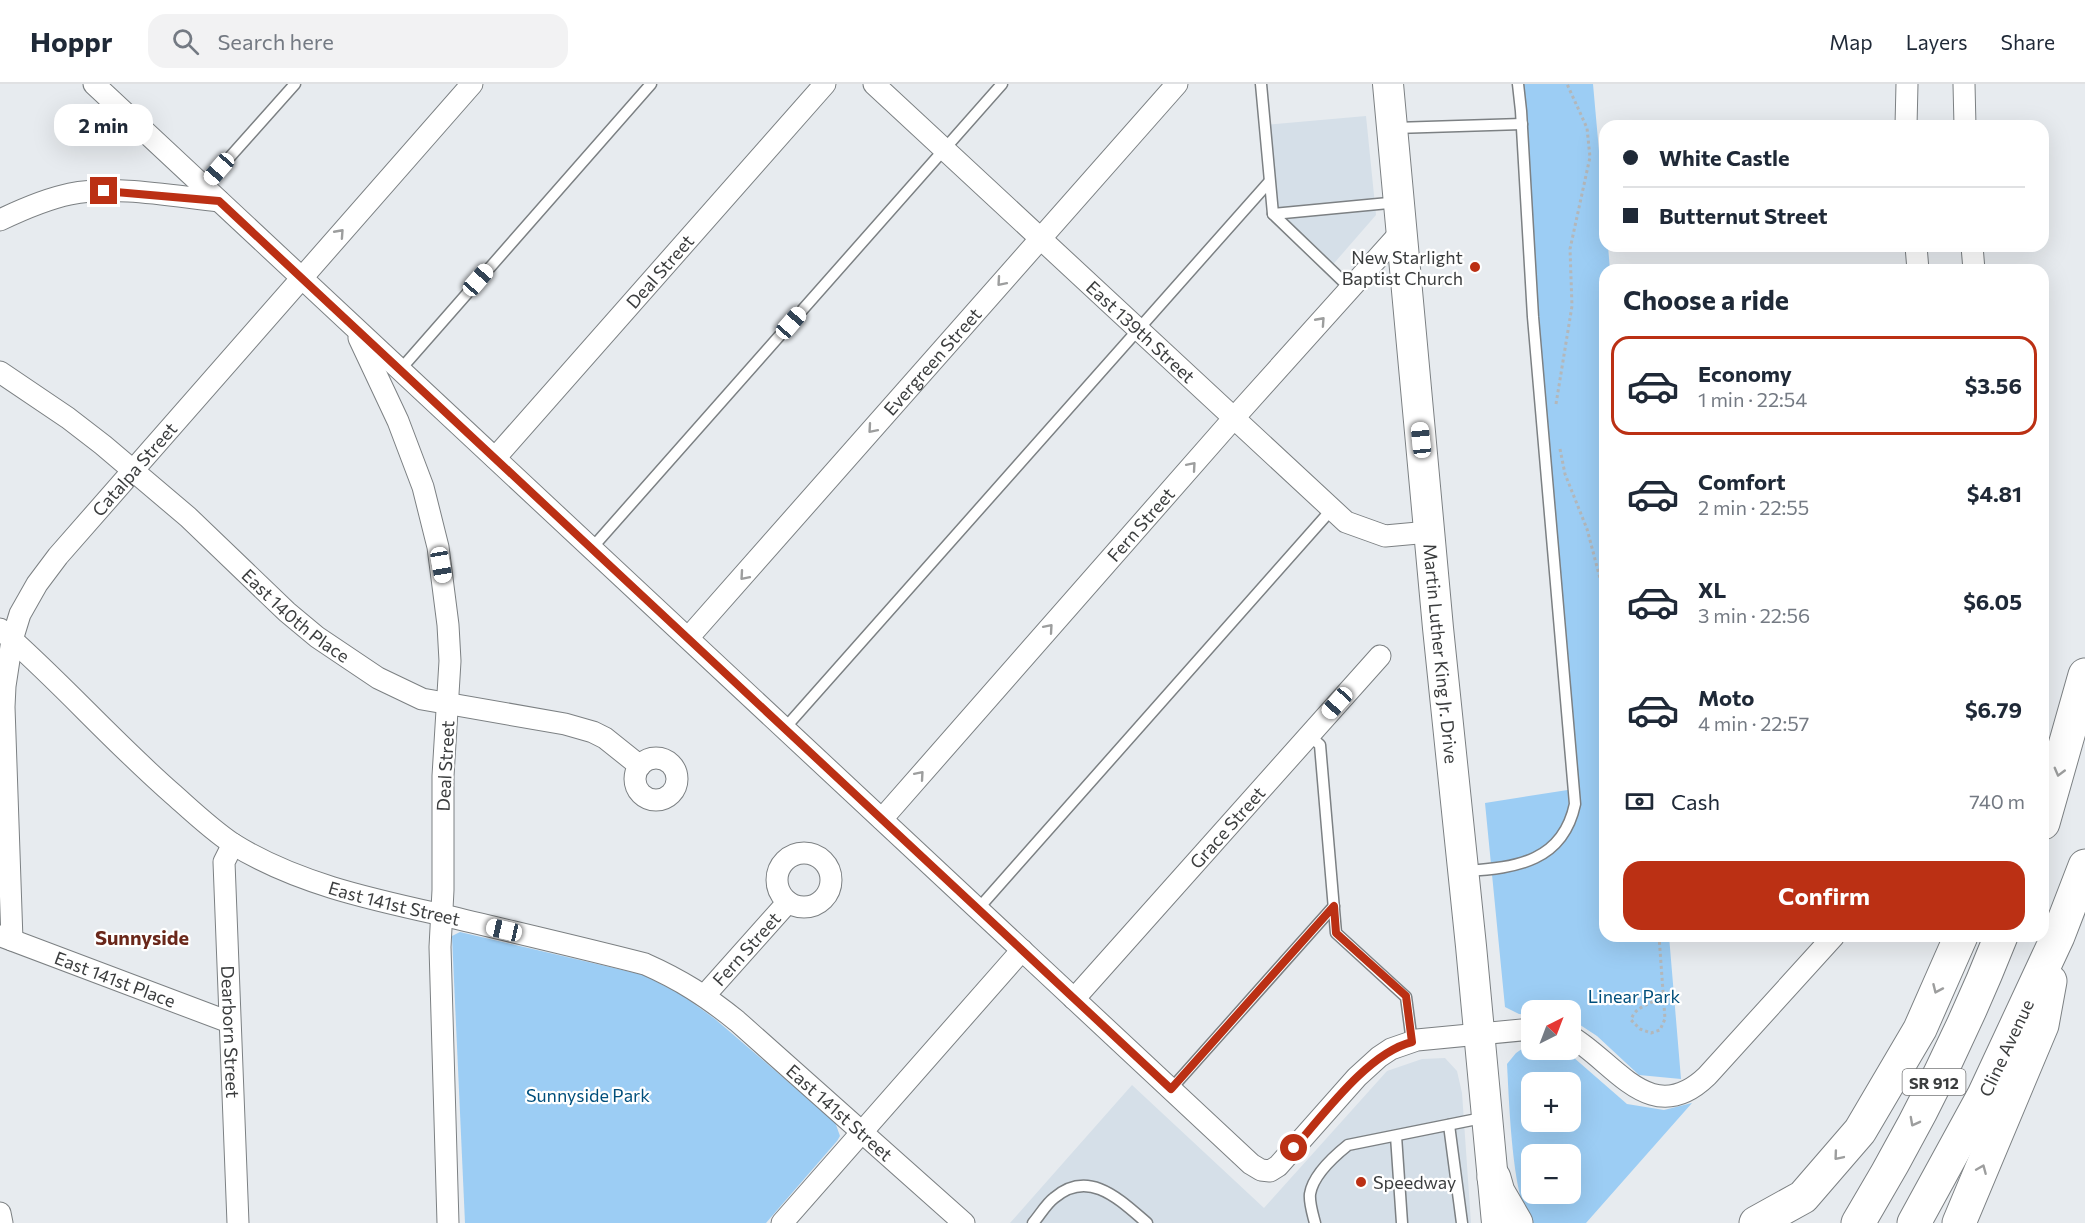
<!DOCTYPE html>
<meta charset="utf-8">
<style>
:root{--surface:#fff;--page:#f2f2f3;--text:#1f2937;--muted:#747a83;--line:#e0e1e3;--accent:#bb3014}
body{margin:0;font-family:Commissioner,sans-serif;background:var(--page);color:var(--text);height:100vh;display:flex;flex-direction:column;font-size:22px;white-space:nowrap}
*{box-sizing:border-box;margin:0}
p{font-size:20px;color:var(--muted)}
.icon{flex:none;width:33px;height:33px;fill:none;stroke:currentColor;stroke-width:2;stroke-linecap:round;stroke-linejoin:round}
.map{position:relative;flex:1;overflow:hidden}
.panel{position:absolute;left:1599px;top:180px;width:450px;height:678px;display:flex;flex-direction:column;background:var(--surface);border-radius:18px;box-shadow:0 6px 24px #0002}
.panel>*{flex:none}
.banner{position:absolute;left:1599px;top:36px;width:450px;height:132px;border-radius:18px;box-shadow:0 6px 24px #0002;display:grid;align-content:center;height:132px;padding:0 24px;background:var(--surface)}
.needle{width:39px;rotate:42deg}
.fabs{position:absolute;left:1521px;top:916px;display:grid;gap:12px}
.fabs a{display:grid;place-items:center;width:60px;height:60px;border-radius:12px;background:var(--surface);box-shadow:0 6px 24px #0002;font-size:30px}
.end{position:absolute;width:27px;height:27px;margin:-14px;border:8px solid #bb3014;background:#fff;box-shadow:0 0 0 3px #fff}
.from{border-radius:50%}
.bubble{position:absolute;height:42px;border-radius:18px;background:var(--surface);box-shadow:0 6px 24px #0002;font-size:20px;font-weight:700;line-height:42px;text-align:center}
.car{position:absolute;width:18px;height:36px;margin:-18px -9px;border-radius:8px;box-shadow:0 0 4px 2px #0007;background:linear-gradient(#fff 24%,#345 0 40%,#fff 0 76%,#345 0 86%,#fff 0)}
.banner b{display:flex;align-items:center;gap:21px;height:57px;font-size:22px}
.banner b+b{border-top:2px solid var(--line)}
.banner i{width:15px;height:15px;background:var(--text)}
ul{padding:0;list-style:none}
li{display:flex;align-items:center;gap:18px;height:99px;margin:0 12px 9px;padding:0 12px;border:3px solid transparent;border-radius:18px}
li div{flex:1}
li b{display:block;font-size:22px}
li em{font-style:normal;font-weight:700}
li.active{border-color:var(--accent)}
li>.icon{width:54px;height:54px;stroke-width:1.5}
h2{padding:0 24px;font-size:27px;line-height:72px}
.pay{display:flex;align-items:center;gap:15px;height:66px;padding:0 24px;font-size:22px}
.pay p{margin-inline-start:auto}
.primary-button{display:flex;gap:12px;margin-top:auto;padding:12px 24px}
.primary-button a{flex:1;height:69px;border-radius:18px;background:var(--accent);color:#fff;font-size:24px;font-weight:700;line-height:69px;text-align:center}
header{display:flex;align-items:center;gap:36px;box-sizing:border-box;height:84px;padding:0 30px;background:var(--surface);border-bottom:2px solid var(--line)}
header strong{font-size:28px}
nav{display:flex;gap:33px;margin-inline-start:auto;font-size:21px}
.search{width:420px;height:54px;background:var(--page);display:flex;align-items:center;gap:15px;box-sizing:border-box;padding:0 21px;border-radius:18px;color:var(--muted);font-size:22px}
.map>svg:first-child{display:block}
.built{fill:#d5dfe8}
.green{fill:#9ccdf4;fill-rule:evenodd}
.lines{fill:none;stroke-linecap:round;stroke-linejoin:round}
.lane-casing{stroke:#7c8083;stroke-width:13}
.street-casing{stroke:#7c8083;stroke-width:23}
.secondary-casing{stroke:#7c8083;stroke-width:32}
.highway-casing{stroke:#7c8083;stroke-width:35}
.path{stroke:#b3b7ba;stroke-width:3;stroke-dasharray:3 3;stroke-linecap:butt}
.lane{stroke:#fff;stroke-width:10}
.street{stroke:#fff;stroke-width:21}
.secondary{stroke:#fff;stroke-width:30}
.highway{stroke:#fff;stroke-width:33}
.oneway{stroke:#9d9e9e}
.route{stroke:#bb3014;stroke-width:8}
.poi-dot{fill:#bb3014;stroke:#fff;stroke-width:2}
.labels{text-anchor:middle;dominant-baseline:central;stroke-width:4.5;stroke-linejoin:round;paint-order:stroke}
.shield{fill:#fff;stroke:#767778;stroke-width:1.5}
.shield-label{font-size:16px;font-weight:bold;fill:#3b3d3e}
.poi-label{font-size:18px;fill:#3b3d3e;stroke:#fff;text-anchor:end}
.street-label{font-size:18px;fill:#3b3d3e;stroke:#fff}
.park-label{font-size:18px;fill:#004f7c;stroke:#fff}
.neighbourhood-label{font-size:20px;font-weight:bold;fill:#6a271a;stroke:#fff}
</style>
<header>
<strong>Hoppr</strong>
<div class="search"><svg class="icon" aria-label="search" viewBox="0 0 24 24"><circle cx="10" cy="10" r="6"/><path d="M15 15l6 6"/></svg>Search here</div>
<nav><a>Map</a><a>Layers</a><a>Share</a></nav>
</header>
<div class="map">
<svg width="2085" height="1139" viewBox="0 0 2085 1139">
<rect width="100%" height="100%" fill="#e7ebef"/>
<g class="built">
<polygon points="1366,32 1376,131 1329,185 1273,130 1264,41"/>
<polygon points="1445,974 1457,987 1462,1009 1471,1139 1010,1139 1132,1001 1264,1124 1387,987 1422,975"/>
</g>
<g class="green">
<polygon points="1518,0 1593,0 1605,134 1605,162 1608,162 1610,186 1605,186 1605,852 1669,852 1681,995 1639,991 1597,952 1571,935 1570,927 1532,927 1531,931 1519,930 1505,923 1485,719 1574,705"/>
<polygon points="460,848 644,891 682,911 715,935 835,1038 840,1052 837,1057 766,1139 465,1139 452,852"/>
<path d="M1531,959l1,7h33l62,54 37,6 28,-7 -106,120h-54c-20,-20 -23,-127 -25,-159l9,-11zM1532,999h38v39h-38zM1532,1071h38v39h-38z"/>
</g>
<g class="lines">
<g class="lane-casing">
<g id="lane">
<polyline points="1261,0 1273,130 1350,204"/>
<polyline points="1395,44 1522,40"/>
<polyline points="204,102 295,0"/>
<polyline points="1273,130 1399,118"/>
<polyline points="400,286 651,0"/>
<polyline points="592,464 1002,0"/>
<polyline points="785,644 1269,98"/>
<polyline points="1309,651 1320,661 1336,849 1406,913 1412,958"/>
<path d="M1466,787c51,-3 97,-10 109,-67l-42,-487 -12,-206 -3,-27"/>
<polyline points="978,825 1332,425"/>
<polyline points="1171,1005 1334,822"/>
<polyline points="1449,1041 1462,1139"/>
<polyline points="1396,1052 1402,1139"/>
<path d="M1033,1139c7,-8 13,-19 21,-25 35,-30 66,2 93,25"/>
<path d="M1315,1139c-2,-8 -6,-20 -5,-29 3,-19 23,-37 38,-49l139,-28"/>
</g>
</g>
<g class="street-casing">
<g id="street">
<polyline points="94,0 1251,1080 1261,1086 1270,1087 1278,1082 1357,993 1379,973 1391,965 1417,956 1532,945"/>
<path id="s1" d="M874,0l472,438 39,14 44,-4"/>
<polyline points="1964,0 1965,42"/>
<polyline points="1906,42 1907,0"/>
<path d="M0,136c23,-11 46,-21 70,-26 46,-9 102,2 149,7"/>
<polyline points="1916,162 1918,186"/>
<polyline points="1972,162 1974,186"/>
<polyline points="359,254 398,337 423,403 438,463 448,541 450,577 443,692 443,806 440,863 448,1139"/>
<path id="s2" d="M0,288l68,46 35,27 85,72 99,95 30,25 61,41 44,21 143,25 28,8 12,6 35,28"/>
<path id="s3" d="M495,374l330,-374"/>
<path id="s4" d="M0,545c61,53 113,113 174,166 19,17 38,35 59,49 64,40 142,56 214,72 66,16 132,31 198,48 36,16 61,32 92,57l227,202"/>
<path id="s5" d="M688,554l489,-554"/>
<circle cx="656" cy="695" r="21"/>
<path id="s6" d="M882,735l351,-400 168,-187"/>
<path id="s7" d="M233,760l-9,18 14,361"/>
<circle cx="804" cy="796" r="27"/>
<path id="s8" d="M1,852l228,86"/>
<path id="s9" d="M12,856l-8,-233 1,-21 7,-46 8,-26 17,-30 21,-28 414,-472"/>
<path id="s10" d="M705,911l83,-93"/>
<path id="s11" d="M1074,915l306,-343"/>
<path d="M1570,952c45,26 81,94 137,40l127,-140"/>
<polyline points="0,1129 2,1139"/>
<polyline points="782,1139 1022,866"/>
</g>
</g>
<g class="secondary-casing">
<g id="secondary">
<path id="s12" d="M1388,0l50,544 33,318 26,277"/>
</g>
</g>
<g class="highway-casing">
<g id="highway">
<polyline points="2043,739 2085,591"/>
<polyline points="1494,1094 1498,1108 1516,1139"/>
<polyline points="1756,1139 1803,1113 1860,1047 1920,945 1961,852"/>
<path d="M1858,1139c55,-91 104,-188 143,-287"/>
<path id="s13" d="M1914,1139l70,-128 74,-159 27,-70"/>
<polyline points="1959,1139 2042,941 2050,897"/>
</g>
</g>
<g class="path">
<polyline points="1556,320 1572,222 1570,165 1590,73 1587,44 1567,0"/>
<polyline points="1560,365 1565,390 1587,445 1605,513"/>
<path d="M1659,852l6,83 -5,11 -9,3 -11,-4 -9,-9c5,-16 21,-14 32,-26"/>
</g>
<use href="#lane" class="lane"/>
<use href="#street" class="street"/>
<use href="#secondary" class="secondary"/>
<use href="#highway" class="highway"/>
</g>
<defs><path id="oneway-chevron" d="M-2-3.5L2.5 0L-2 3.5" fill="none" stroke-width="1.6" stroke-linecap="round" stroke-linejoin="round" transform="scale(1.5)"/></defs>
<g class="oneway">
<use href="#oneway-chevron" transform="translate(340 149) rotate(-48)"/>
<use href="#oneway-chevron" transform="translate(1001 198) rotate(131)"/>
<use href="#oneway-chevron" transform="translate(1321 237) rotate(-48)"/>
<use href="#oneway-chevron" transform="translate(872 345) rotate(131)"/>
<use href="#oneway-chevron" transform="translate(1192 382) rotate(-49)"/>
<use href="#oneway-chevron" transform="translate(744 492) rotate(131)"/>
<use href="#oneway-chevron" transform="translate(1049 544) rotate(-49)"/>
<use href="#oneway-chevron" transform="translate(2059 688) rotate(105)"/>
<use href="#oneway-chevron" transform="translate(920 691) rotate(-49)"/>
<use href="#oneway-chevron" transform="translate(1937 905) rotate(114)"/>
<use href="#oneway-chevron" transform="translate(1914 1038) rotate(118)"/>
<use href="#oneway-chevron" transform="translate(1838 1072) rotate(130)"/>
<use href="#oneway-chevron" transform="translate(1982 1085) rotate(-67)"/>
</g>
<g class="lines">
<path class="route" d="M104,107l115,10 952,888 163,-183 2,27 70,63 6,46c-44,11 -88,72 -118,106"/>
</g>
<g class="poi-dot">
<circle cx="1475" cy="183" r="6"/>
<circle cx="1361" cy="1098" r="6"/>
</g>
<g class="labels">
<rect class="shield" x="1902.5" y="985" width="63" height="26" rx="4.5"/>
<g class="shield-label">
<text x="1934" y="998">SR 912</text>
</g>
<g class="poi-label">
<text x="1463" y="173">New Starlight<tspan x="1463" dy="21">Baptist Church</tspan></text>
<text x="1373" y="1098" text-anchor="start">Speedway</text>
</g>
<g class="street-label">
<text stroke="none"><textPath href="#s3" startOffset="249">Deal Street</textPath></text>
<text stroke="none"><textPath href="#s1" startOffset="364">East 139th Street</textPath></text>
<text stroke="none"><textPath href="#s5" startOffset="369">Evergreen Street</textPath></text>
<text stroke="none"><textPath href="#s9" startOffset="513">Catalpa Street</textPath></text>
<text stroke="none"><textPath href="#s6" startOffset="392">Fern Street</textPath></text>
<text stroke="none"><textPath href="#s2" startOffset="384">East 140th Place</textPath></text>
<text stroke="none"><textPath href="#s12" startOffset="572">Martin Luther King Jr. Drive</textPath></text>
<text transform="translate(445 682) rotate(-87)">Deal Street</text>
<text stroke="none"><textPath href="#s11" startOffset="230">Grace Street</textPath></text>
<text stroke="none"><textPath href="#s4" startOffset="490">East 141st Street</textPath></text>
<text stroke="none"><textPath href="#s10" startOffset="62">Fern Street</textPath></text>
<text stroke="none"><textPath href="#s8" startOffset="122">East 141st Place</textPath></text>
<text stroke="none"><textPath href="#s7" startOffset="190">Dearborn Street</textPath></text>
<text stroke="none"><textPath href="#s13" startOffset="198">Cline Avenue</textPath></text>
<text stroke="none"><textPath href="#s4" startOffset="994">East 141st Street</textPath></text>
</g>
<g class="park-label">
<text x="1634" y="912">Linear Park</text>
<text x="588" y="1011">Sunnyside Park</text>
</g>
<g class="neighbourhood-label">
<text x="142" y="853">Sunnyside</text>
</g>
</g>
</svg>
<div class="fabs">
<a><svg class="needle" viewBox="-14 -14 28 28"><path d="M0-13l5 13h-10z" fill="#e53935"/><path d="M0 13l5-13h-10z" fill="#747a83"/></svg></a>
<a>+</a>
<a>−</a>
</div>
<i class="end from" style="left:1294px;top:1064px"></i>
<i class="end" style="left:104px;top:107px"></i>
<div class="bubble" style="left:54px;top:20px;width:99px">2 min</div>
<i class="car" style="left:219px;top:85px;rotate:221deg"></i>
<i class="car" style="left:478px;top:196px;rotate:41deg"></i>
<i class="car" style="left:791px;top:239px;rotate:41deg"></i>
<i class="car" style="left:1421px;top:356px;rotate:354deg"></i>
<i class="car" style="left:441px;top:481px;rotate:170deg"></i>
<i class="car" style="left:1337px;top:619px;rotate:222deg"></i>
<i class="car" style="left:504px;top:846px;rotate:283deg"></i>
<div class="banner">
<b><i class="from"></i>White Castle</b>
<b><i></i>Butternut Street</b>
</div>
<section class="panel">
<h2>Choose a ride</h2>
<ul>
<li class="active"><svg class="icon" aria-label="car" viewBox="0 0 24 24"><path d="M5 17H2v-5l4-1 3-4h7l3 4 3 1v5h-3M9 17h6M6 11h13"/><circle cx="7" cy="17" r="2"/><circle cx="17" cy="17" r="2"/></svg><div><b>Economy</b><p>1 min · 22:54</p></div><em>$3.56</em></li>
<li><svg class="icon" aria-label="car" viewBox="0 0 24 24"><path d="M5 17H2v-5l4-1 3-4h7l3 4 3 1v5h-3M9 17h6M6 11h13"/><circle cx="7" cy="17" r="2"/><circle cx="17" cy="17" r="2"/></svg><div><b>Comfort</b><p>2 min · 22:55</p></div><em>$4.81</em></li>
<li><svg class="icon" aria-label="car" viewBox="0 0 24 24"><path d="M5 17H2v-5l4-1 3-4h7l3 4 3 1v5h-3M9 17h6M6 11h13"/><circle cx="7" cy="17" r="2"/><circle cx="17" cy="17" r="2"/></svg><div><b>XL</b><p>3 min · 22:56</p></div><em>$6.05</em></li>
<li><svg class="icon" aria-label="car" viewBox="0 0 24 24"><path d="M5 17H2v-5l4-1 3-4h7l3 4 3 1v5h-3M9 17h6M6 11h13"/><circle cx="7" cy="17" r="2"/><circle cx="17" cy="17" r="2"/></svg><div><b>Moto</b><p>4 min · 22:57</p></div><em>$6.79</em></li>
</ul>
<div class="pay"><svg class="icon" aria-label="cash" viewBox="0 0 24 24"><path d="M3 7h18v10H3z"/><circle cx="12" cy="12" r="2"/></svg>Cash<p>740 m</p></div>
<div class="primary-button"><a>Confirm</a></div>
</section>
</div>
